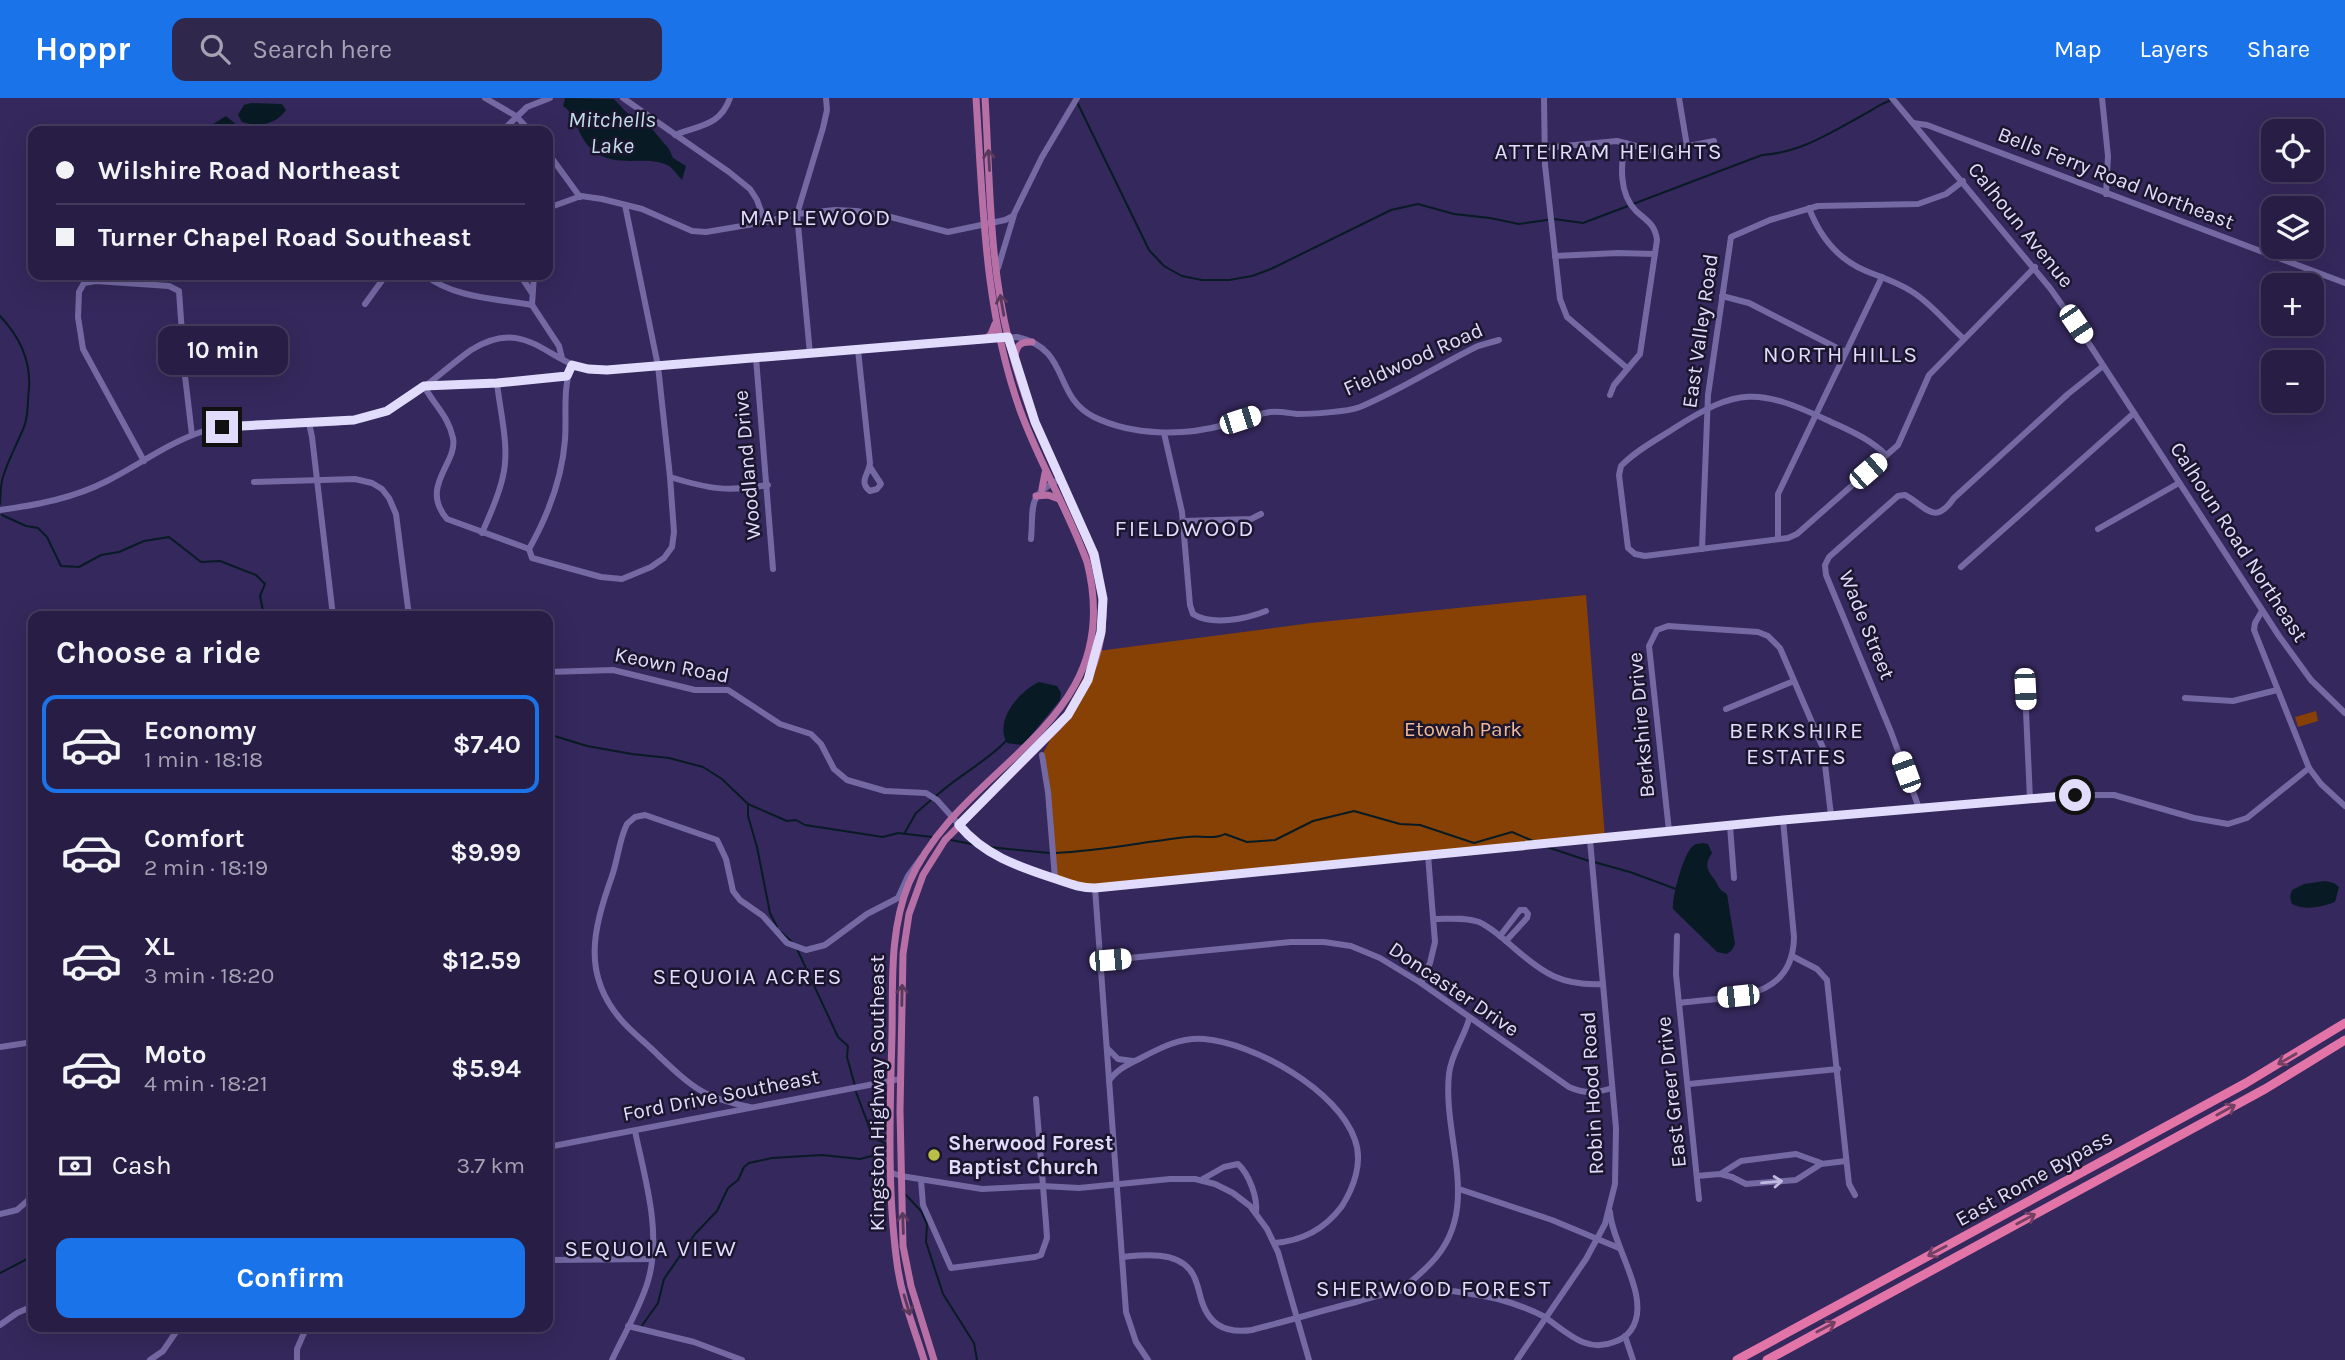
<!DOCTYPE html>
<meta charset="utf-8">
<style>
:root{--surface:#281e45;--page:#30274c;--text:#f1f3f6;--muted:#a5a2b3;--line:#443c5e;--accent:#1a73e8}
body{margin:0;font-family:Karla,sans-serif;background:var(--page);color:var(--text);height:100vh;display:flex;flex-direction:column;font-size:26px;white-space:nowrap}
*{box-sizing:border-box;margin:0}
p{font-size:23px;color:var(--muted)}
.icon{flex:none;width:38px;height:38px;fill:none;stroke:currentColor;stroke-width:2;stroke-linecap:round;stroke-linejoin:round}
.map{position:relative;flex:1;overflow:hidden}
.sheet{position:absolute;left:28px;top:513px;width:525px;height:721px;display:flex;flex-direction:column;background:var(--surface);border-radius:14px;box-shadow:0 7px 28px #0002,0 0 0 2px var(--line)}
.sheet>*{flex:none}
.top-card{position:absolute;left:28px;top:28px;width:525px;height:154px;border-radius:14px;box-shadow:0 7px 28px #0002,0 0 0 2px var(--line);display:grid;align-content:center;height:154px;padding:0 28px;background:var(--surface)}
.controls{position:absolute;left:2261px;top:21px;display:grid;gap:14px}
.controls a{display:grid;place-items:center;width:63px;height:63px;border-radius:14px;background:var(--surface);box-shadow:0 7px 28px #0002,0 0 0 2px var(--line);font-size:35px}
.end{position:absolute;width:32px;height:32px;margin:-16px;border:9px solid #e1dcfc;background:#111;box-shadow:0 0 0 4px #111}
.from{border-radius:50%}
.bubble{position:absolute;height:49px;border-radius:14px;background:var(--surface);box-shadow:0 7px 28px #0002,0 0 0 2px var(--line);font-size:23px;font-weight:700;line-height:49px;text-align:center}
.car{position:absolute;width:21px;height:42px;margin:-21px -10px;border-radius:9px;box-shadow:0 0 5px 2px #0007;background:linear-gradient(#fff 24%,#345 0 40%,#fff 0 76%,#345 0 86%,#fff 0)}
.top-card b{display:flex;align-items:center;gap:24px;height:66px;font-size:26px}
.top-card b+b{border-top:2px solid var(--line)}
.top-card i{width:18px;height:18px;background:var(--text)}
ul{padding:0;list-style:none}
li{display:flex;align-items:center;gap:21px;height:98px;margin:0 14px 10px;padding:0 14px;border:4px solid transparent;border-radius:14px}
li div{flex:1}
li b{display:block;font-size:26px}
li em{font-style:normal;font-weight:700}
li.selected{border-color:var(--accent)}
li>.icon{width:63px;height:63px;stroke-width:1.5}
h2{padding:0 28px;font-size:32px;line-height:84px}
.pay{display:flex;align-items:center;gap:18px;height:77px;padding:0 28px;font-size:26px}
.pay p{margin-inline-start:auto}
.primary-button{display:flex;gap:14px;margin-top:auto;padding:14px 28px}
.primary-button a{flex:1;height:80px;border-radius:14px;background:var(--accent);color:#fff;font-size:28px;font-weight:700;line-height:80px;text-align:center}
header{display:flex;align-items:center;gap:42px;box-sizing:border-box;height:98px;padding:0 35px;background:var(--accent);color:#fff}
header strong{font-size:33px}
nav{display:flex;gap:38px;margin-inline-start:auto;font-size:24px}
.search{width:490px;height:63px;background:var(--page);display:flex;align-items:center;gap:18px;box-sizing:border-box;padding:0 24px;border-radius:14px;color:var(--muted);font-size:26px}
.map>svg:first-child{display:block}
.green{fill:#874105}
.water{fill:#081b25}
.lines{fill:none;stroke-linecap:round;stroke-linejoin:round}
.stream{stroke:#081b25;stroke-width:2}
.minor{stroke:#7469a3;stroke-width:6}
.major{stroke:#b770a6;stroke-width:7}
.highway{stroke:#e374a8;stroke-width:9}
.oneway{stroke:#593a5d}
.oneway2{stroke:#754064}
.oneway3{stroke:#c0bae1}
.route{stroke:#e1dcfc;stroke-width:9}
.poi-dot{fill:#bac046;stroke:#1b162d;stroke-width:2.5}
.labels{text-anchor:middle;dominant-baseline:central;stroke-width:5;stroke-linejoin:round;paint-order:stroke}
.street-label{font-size:21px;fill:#e1dcfc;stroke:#1b162d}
.park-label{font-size:21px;fill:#eeba9a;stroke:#1b162d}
.poi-label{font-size:21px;font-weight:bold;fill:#e1dcfc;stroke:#1b162d;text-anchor:start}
.water-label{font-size:23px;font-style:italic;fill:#c2deee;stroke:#1b162d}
.neighbourhood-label{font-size:23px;letter-spacing:2px;fill:#e1dcfc;stroke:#1b162d}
</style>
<header>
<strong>Hoppr</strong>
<div class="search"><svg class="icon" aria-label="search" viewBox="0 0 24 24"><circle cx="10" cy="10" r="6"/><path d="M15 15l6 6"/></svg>Search here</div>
<nav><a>Map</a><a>Layers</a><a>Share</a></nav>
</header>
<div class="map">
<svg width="2345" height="1262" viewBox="0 0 2345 1262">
<rect width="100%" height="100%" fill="#35285c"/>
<g class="green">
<polygon points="1586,497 1605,740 1095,790 1055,780 1042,657 1098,553 1311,525"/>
<polygon points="2316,613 2318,623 2298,629 2295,619"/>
</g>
<g class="water">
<path d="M565,0l49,1 12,13 27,18 16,19 4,9 13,8 -4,14c-4,-4 -9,-12 -15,-15 -20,-9 -44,1 -65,-9 -28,-14 -20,-37 -39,-50z"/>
<path d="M251,5l31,1 4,6c-10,15 -28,17 -44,12l-4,-7 6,-10z"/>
<polygon points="226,18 244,33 202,33"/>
<path d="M1039,584l18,4 4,7 -1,7 -37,45 -16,-2c-13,-22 11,-51 32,-61z"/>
<path d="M1703,745l5,1 4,9c-8,12 -5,17 3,27 4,7 4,10 12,14l8,50 -3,6 -5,4 -10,-2 -44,-43c-1,-12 10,-54 19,-62 4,-4 5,-3 11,-4z"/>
<path d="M2325,783l9,2 5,4 -4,15c-14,5 -29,9 -43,2l-2,-7 2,-7 12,-6z"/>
</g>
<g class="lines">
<g class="stream">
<polyline points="1077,4 1149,152 1164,168 1182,178 1202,182 1229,182 1252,178 1271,171 1391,112 1418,106 1454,116 1490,120 1519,126 1554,121 1583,125 1628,108"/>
<path d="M1633,106l129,-49c38,-2 68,-22 101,-40 10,-5 18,-12 29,-15"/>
<path d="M0,218c20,21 31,45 29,73 -2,14 0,25 -5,38 -7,17 -16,33 -21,50 -3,8 -2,18 -3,27"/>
<polyline points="2,417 26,428 38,430 47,439 61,468 79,469 101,457 119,454 144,443 169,439 201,464 220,463 256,477 265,486 260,498 264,518"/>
<polyline points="548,636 587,648 632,656 669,660 703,669 722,681 748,706 787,723 796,722 805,727 883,739 898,735 932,739"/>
<path d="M935,699c22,-21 50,-34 71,-56"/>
<polyline points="748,707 748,718 757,749 770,815 777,829"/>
<polyline points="904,736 916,715 931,702"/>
<polyline points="951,742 976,747"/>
<polyline points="1544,748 1589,763"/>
<polyline points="989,749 1049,755"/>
<path d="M1055,755c45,-2 88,-11 132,-16 12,-2 28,3 38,-3l22,8 28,-2 38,-19 41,-10 46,13 20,1 54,18 38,-11 21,9"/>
<polyline points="1594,764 1630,774 1676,791"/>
<polyline points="781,834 792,844"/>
<polyline points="797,851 838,939 848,948 847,959 855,988"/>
<polyline points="856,994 871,1034 876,1041 887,1046"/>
<polyline points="906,1097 921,1113 927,1126 926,1144 943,1196 974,1245 977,1262"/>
<polyline points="0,1175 33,1158"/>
<polyline points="641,1229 658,1205 664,1181 695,1136 717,1113 728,1090 738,1082 744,1069 749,1065 772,1060 822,1057 860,1061 872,1058 887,1046"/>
</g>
<g class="minor">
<polyline points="485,0 516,18 530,33"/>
<polyline points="623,0 729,74 750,91 757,102 765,124"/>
<polyline points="1544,0 1545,67 1560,201 1567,219 1627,270"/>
<polyline points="1679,0 1687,48"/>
<polyline points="1892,0 2050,190 2086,241 2279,538 2311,582 2345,615"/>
<polyline points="2102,0 2108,58 2106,96"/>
<polyline points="1913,25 1927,27 2345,185"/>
<polyline points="502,33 527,9 550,0"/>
<path d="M675,37c25,-10 45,-9 55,-37"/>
<polyline points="1544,50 1617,43 1659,54 1714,43"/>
<polyline points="548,55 580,99"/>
<polyline points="548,110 581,98 602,101 642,111 692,133 706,134 765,124 797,116 835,112 856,113 883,117 948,134 1005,122 1013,118 1042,59 1077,0"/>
<path d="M1809,110c11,29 28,51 57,63 15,6 31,11 45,20 20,12 35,32 53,48"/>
<polyline points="1555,158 1618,155 1655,156"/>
<polyline points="998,170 1014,117"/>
<path d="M425,177c28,23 74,24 107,30"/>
<polyline points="520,177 532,195"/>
<polyline points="1722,198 1749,205 1845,254"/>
<polyline points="365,206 386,177"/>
<polyline points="532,207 559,248 562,260"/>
<polyline points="532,207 534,177"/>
<path d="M858,252l12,113c-1,11 -12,19 0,28l7,-2 4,-5 -11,-17"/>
<polyline points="810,256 797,116 823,30 827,12 826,0"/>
<polyline points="756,260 773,471"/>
<path d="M424,288c10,19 24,29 29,52 5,25 -34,48 -6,81l82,30"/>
<polyline points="426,288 497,285 567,278"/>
<path d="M1610,297l4,-10 26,-31 17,-114c-2,-16 -10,-19 -21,-29 -17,-17 -16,-47 -10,-68"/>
<polyline points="309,325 312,339 333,518"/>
<path d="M1164,335l18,79 8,93 3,9c19,12 53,5 73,-3"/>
<path d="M1886,357c-17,-17 -38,-25 -59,-35 -69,-32 -89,-33 -154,9 -17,11 -38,22 -52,37l-2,9 9,73 7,6 10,2 143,-18 9,-4 101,-89 31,-70 106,-108"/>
<polyline points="144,363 83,251 78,219 79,194 84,185 96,183 169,188 179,193 185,278 192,337"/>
<path d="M670,379c39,12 57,15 98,8"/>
<polyline points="254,384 355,381 372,385 382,391 389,400 396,416 409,518"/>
<path d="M0,412c37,-5 74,-12 107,-29 32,-16 61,-38 94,-49 56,-19 118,2 174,-17 37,-12 65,-43 96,-65 60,-37 78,20 130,21l416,-34c54,12 35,59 77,80 39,19 90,19 130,8 16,-4 31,-11 46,-13 9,-1 18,1 27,2 14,0 50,-2 63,-7 39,-16 79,-42 118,-61l21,-6"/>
<polyline points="1183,423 1251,421 1261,416"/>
<polyline points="2098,431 2179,385"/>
<path d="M482,435c8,-19 17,-37 21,-57 7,-29 -3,-64 -6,-93"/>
<path d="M1031,441c3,-33 -5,-43 29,-60"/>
<polyline points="1778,441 1778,396 1882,179"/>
<polyline points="529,451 532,460 601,479 622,481 651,469 664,460 672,449 674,434 670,379 658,268 625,107"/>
<path d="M529,451c18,-32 33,-71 36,-109 2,-25 -3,-52 7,-76"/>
<polyline points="1702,451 1708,297 1731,139 1770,122 1818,108 1918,106 1946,96 1963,83"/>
<polyline points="1961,469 2134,315"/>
<polyline points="2262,513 2255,525 2254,532 2309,670 2321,686 2345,708"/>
<polyline points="548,574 613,572 695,592 728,592 780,626 811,636 821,646 834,671 847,682 885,693 926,695 937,702 970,739 995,758 1070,786 1086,790 1783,722 2075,697 2114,697 2194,720 2228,726 2247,720 2309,670"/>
<polyline points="2025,591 2030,701"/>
<polyline points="2185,600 2233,603 2277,592"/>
<polyline points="1726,611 1794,583"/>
<polyline points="1042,657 1048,694 1055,780"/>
<path d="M1919,710l-28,-76 -65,-157 -1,-10 4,-8 69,-61 7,-1c21,11 29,32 49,3l114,-104 35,-28"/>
<polyline points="1730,728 1734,780"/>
<polyline points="1669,733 1649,548 1657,532 1668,528 1758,534 1768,538 1780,550 1823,650 1831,717"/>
<polyline points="1095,790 1126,1214 1136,1244 1148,1262"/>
<path d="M1435,821c14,0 30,-2 44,3 13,6 25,17 35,26 30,26 48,38 89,36"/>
<polyline points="1500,838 1520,812 1525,812 1528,816 1527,820 1506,843"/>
<polyline points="1677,838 1676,876 1699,1101"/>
<polyline points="1792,858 1817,871 1827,882 1849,1086 1855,1097"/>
<path d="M1099,863l192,-19h33l27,4 29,12 41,25 148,104c15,7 28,6 43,1"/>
<polyline points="1421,885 1430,865 1435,844 1428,757"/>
<path d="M1680,905c48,-7 113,0 114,-66l-11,-117"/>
<polyline points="0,949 33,944"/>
<polyline points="1107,950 1118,961 1133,963"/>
<path d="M1109,983c7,-11 18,-16 30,-22 21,-11 41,-22 65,-20 50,4 134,51 151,101 8,22 -1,47 -13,66 -17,23 -40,35 -68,37"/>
<polyline points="1689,986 1838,971"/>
<path d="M750,1009c-47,-9 -58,-20 -92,-52 -11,-11 -24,-21 -35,-33 -42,-47 -30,-92 -11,-146 6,-17 7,-36 15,-52l8,-7 10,-2 72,25 9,19 7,32 7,9 23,16 24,27 19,7 19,-5 42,-31 31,-16 10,-22 13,-18"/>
<polyline points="548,1049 900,981"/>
<polyline points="892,1075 901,1078 982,1091 1042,1088 1079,1090 1170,1081 1195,1081 1215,1086 1233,1095 1250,1108 1267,1131 1278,1154 1309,1262"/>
<polyline points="1722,1075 1741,1063 1796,1056 1821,1065"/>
<polyline points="1697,1078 1720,1076 1732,1079 1746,1086 1796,1082 1821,1066 1846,1063"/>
<polyline points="921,1082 923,1107 951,1170 1035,1159 1041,1157 1047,1140 1046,1125 1036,1001"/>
<path d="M1201,1082l23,-13 14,-3c11,10 20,34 18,49"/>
<polyline points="1459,1091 1552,1122 1619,1150"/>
<polyline points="0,1116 17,1112 33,1098"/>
<path d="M1122,1159c21,-2 53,-6 68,13 6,7 8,17 10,25 7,29 24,39 52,35 35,-9 69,-19 104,-28 18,-5 37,-12 57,-13 28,-1 58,4 85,10 15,4 31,10 45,17 22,14 42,38 71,26 6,-2 13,-6 17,-12 22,-31 -19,-84 -21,-118"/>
<polyline points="548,1162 652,1161"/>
<path d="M1402,1190c10,-6 19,-15 28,-24 54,-54 12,-125 19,-190 2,-20 15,-36 20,-55"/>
<polyline points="0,1227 17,1215 33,1208"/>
<polyline points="628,1228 694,1244 742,1262"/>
<polyline points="1625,1238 1633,1262"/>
<polyline points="150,1262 163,1253 180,1228"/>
<polyline points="297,1262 297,1251 307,1228"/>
<path d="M612,1262c12,-26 28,-52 36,-79 14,-48 -3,-102 -13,-150"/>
<polyline points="1517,1262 1586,1161 1605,1126 1615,1086 1616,1030 1590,742"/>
</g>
<g class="major">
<polyline points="986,241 991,236 995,226"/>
<path d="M1015,260c1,-12 5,-17 17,-16"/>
<polyline points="1042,391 1045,375"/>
<polyline points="1036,398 1048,397 1059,401"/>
<path d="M924,1262c-10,-32 -23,-64 -27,-97 -10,-72 -7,-155 -5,-228 1,-50 -3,-104 17,-152 52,-122 220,-156 178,-321 -19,-52 -48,-100 -67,-152 -36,-101 -37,-206 -44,-312"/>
<path d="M934,1262l-23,-74 -8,-40 -3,-135 3,-157 6,-40 14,-39 22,-35 113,-113c81,-106 37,-171 -11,-276 -16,-35 -29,-72 -38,-110 -20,-79 -19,-162 -24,-243"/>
</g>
<g class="highway">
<polyline points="1737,1262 2246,985 2345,925"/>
<polyline points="1767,1262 2265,991 2345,942"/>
</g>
</g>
<defs><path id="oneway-shaft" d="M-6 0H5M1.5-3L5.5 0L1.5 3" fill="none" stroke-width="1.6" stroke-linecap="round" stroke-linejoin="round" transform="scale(1.75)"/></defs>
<g class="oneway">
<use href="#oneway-shaft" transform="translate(989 62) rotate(-93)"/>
<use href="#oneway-shaft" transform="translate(1002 207) rotate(-100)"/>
<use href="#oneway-shaft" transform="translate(902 897) rotate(-89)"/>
<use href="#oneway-shaft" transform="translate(903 1125) rotate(-92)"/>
<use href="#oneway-shaft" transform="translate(907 1207) rotate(73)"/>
</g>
<g class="oneway2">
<use href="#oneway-shaft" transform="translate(2287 961) rotate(150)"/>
<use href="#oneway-shaft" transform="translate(2226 1012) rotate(-29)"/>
<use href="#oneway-shaft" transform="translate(2026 1121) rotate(-28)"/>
<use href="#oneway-shaft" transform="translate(1937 1153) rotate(152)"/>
<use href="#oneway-shaft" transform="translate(1826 1229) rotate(-28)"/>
</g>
<use class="oneway3" href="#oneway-shaft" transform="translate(1772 1084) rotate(-5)"/>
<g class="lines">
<path class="route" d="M222,329l132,-7 33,-9 37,-25 73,-3 70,-7 5,-11 16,4 19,1 401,-33 27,85 59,132 9,45 -2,33 -13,48 -20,35 -109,110c25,30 58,41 94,53 15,5 26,10 42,10l688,-68 292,-25"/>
</g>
<circle class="poi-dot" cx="934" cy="1057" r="7"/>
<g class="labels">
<g class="street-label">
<text transform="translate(2116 80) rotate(21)">Bells Ferry Road Northeast</text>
<text transform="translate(2021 127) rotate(51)">Calhoun Avenue</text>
<text transform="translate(1700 233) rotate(-82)">East Valley Road</text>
<text transform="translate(1413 261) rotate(-24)">Fieldwood Road</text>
<text transform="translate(747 367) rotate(-95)">Woodland Drive</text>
<text transform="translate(2239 444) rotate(57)">Calhoun Road Northeast</text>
<text transform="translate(1867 527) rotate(68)">Wade Street</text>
<text transform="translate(672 567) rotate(11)">Keown Road</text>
<text transform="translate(1641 627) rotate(-95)">Berkshire Drive</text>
<text transform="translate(1454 891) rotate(34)">Doncaster Drive</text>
<text transform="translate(1671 994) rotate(-96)">East Greer Drive</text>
<text transform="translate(877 995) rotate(-90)">Kingston Highway Southeast</text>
<text transform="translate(1592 995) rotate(-93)">Robin Hood Road</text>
<text transform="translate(721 997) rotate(-11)">Ford Drive Southeast</text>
<text transform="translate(2034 1080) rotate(-29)">East Rome Bypass</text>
</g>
<g class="park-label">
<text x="1463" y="631">Etowah Park</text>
</g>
<g class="poi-label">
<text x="948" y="1045">Sherwood Forest<tspan x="948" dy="24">Baptist Church</tspan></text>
</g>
<g class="water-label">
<text x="612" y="21">Mitchells<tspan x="612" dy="26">Lake</tspan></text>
</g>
<g class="neighbourhood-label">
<text x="1609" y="53">ATTEIRAM HEIGHTS</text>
<text x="816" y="119">MAPLEWOOD</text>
<text x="1841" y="256">NORTH HILLS</text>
<text x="1185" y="430">FIELDWOOD</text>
<text x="1797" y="632">BERKSHIRE<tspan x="1797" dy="26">ESTATES</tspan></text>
<text x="748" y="878">SEQUOIA ACRES</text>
<text x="651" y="1150">SEQUOIA VIEW</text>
<text x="1434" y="1190">SHERWOOD FOREST</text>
</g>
</g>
</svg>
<div class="controls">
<a><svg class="icon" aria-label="locate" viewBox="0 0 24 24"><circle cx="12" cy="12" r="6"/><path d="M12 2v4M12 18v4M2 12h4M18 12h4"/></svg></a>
<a><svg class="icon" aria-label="layers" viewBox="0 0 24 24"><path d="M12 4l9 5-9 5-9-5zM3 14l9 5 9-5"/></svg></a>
<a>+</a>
<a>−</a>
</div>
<i class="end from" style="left:2075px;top:697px"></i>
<i class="end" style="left:222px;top:329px"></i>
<div class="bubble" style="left:158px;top:228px;width:130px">10 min</div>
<i class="car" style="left:2076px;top:226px;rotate:146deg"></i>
<i class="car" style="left:1240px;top:322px;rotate:72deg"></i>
<i class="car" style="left:1868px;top:373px;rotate:49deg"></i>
<i class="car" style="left:2025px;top:591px;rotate:177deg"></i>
<i class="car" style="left:1906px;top:674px;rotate:340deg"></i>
<i class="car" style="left:1110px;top:862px;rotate:85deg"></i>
<i class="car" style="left:1738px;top:898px;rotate:264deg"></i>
<div class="top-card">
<b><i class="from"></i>Wilshire Road Northeast</b>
<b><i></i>Turner Chapel Road Southeast</b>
</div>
<section class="sheet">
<h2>Choose a ride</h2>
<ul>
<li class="selected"><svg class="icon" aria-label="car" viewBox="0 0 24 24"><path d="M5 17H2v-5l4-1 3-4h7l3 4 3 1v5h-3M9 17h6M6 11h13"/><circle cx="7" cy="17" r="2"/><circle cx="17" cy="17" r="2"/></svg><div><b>Economy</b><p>1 min · 18:18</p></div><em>$7.40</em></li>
<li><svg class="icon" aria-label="car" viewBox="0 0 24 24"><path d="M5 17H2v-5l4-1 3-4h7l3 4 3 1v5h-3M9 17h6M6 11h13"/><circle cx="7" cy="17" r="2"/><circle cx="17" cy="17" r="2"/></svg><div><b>Comfort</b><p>2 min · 18:19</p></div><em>$9.99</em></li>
<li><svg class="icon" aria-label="car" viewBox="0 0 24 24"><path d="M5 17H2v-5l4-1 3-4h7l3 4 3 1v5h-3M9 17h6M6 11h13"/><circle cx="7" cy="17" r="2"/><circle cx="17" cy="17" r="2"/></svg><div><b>XL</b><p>3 min · 18:20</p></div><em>$12.59</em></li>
<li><svg class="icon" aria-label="car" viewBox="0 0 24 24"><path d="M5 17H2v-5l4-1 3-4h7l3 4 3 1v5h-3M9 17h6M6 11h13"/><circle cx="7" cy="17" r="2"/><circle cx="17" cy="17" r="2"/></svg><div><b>Moto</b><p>4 min · 18:21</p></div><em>$5.94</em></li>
</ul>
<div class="pay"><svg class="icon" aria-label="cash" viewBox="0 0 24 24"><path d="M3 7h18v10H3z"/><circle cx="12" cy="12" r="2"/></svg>Cash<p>3.7 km</p></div>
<div class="primary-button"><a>Confirm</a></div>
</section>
</div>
